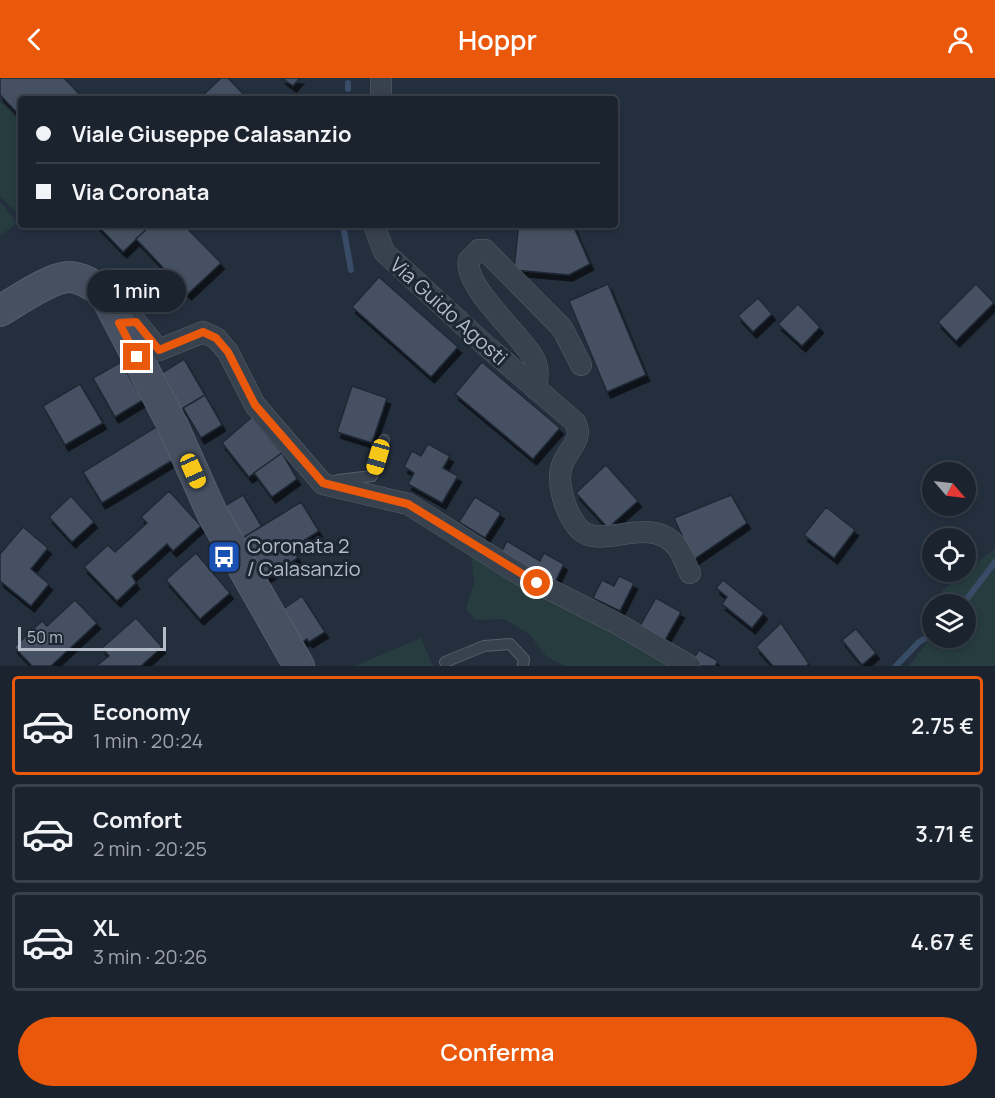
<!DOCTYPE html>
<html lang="it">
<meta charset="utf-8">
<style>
:root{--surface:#1b232e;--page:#242b36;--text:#f1f3f6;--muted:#a0a4aa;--line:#39404a;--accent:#ea580c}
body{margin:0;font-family:Manrope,sans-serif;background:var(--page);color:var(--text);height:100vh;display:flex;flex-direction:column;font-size:22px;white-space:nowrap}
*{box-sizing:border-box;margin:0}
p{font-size:20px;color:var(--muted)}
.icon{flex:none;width:33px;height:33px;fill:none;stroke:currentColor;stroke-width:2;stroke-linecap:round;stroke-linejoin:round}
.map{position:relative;height:588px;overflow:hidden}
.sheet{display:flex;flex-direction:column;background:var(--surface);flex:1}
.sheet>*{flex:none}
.banner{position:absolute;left:18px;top:18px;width:600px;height:132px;border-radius:6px;box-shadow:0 3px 9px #0003,0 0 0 2px var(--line);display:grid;align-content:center;height:132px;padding:0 18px;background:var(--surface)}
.needle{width:39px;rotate:118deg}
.fabs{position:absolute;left:922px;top:384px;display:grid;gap:12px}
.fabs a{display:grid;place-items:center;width:54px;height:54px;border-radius:50%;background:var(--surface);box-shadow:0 3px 9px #0003,0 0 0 2px var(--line);font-size:30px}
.scale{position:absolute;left:18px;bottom:15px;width:148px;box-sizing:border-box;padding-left:6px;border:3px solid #b4bcc9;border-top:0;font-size:16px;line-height:21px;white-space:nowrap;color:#b4bcc9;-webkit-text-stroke:4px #1d2633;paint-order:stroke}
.end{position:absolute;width:27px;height:27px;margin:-14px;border:8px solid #ea580c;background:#fff;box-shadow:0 0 0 3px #fff}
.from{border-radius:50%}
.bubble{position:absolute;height:42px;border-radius:21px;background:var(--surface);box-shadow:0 3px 9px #0003,0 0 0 2px var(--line);font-size:20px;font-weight:600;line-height:42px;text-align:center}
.car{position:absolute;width:18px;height:36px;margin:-18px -9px;border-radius:8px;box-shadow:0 0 4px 2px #0007;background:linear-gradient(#f5c518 24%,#345 0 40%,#f5c518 0 76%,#345 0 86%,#f5c518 0)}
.banner b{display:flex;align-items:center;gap:21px;height:57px;font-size:22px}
.banner b+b{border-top:2px solid var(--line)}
.banner i{width:15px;height:15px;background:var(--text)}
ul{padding:10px 0 0;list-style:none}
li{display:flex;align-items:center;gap:18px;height:99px;margin:0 12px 9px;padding:0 6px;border:3px solid var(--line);border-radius:6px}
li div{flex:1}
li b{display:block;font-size:22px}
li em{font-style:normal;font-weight:600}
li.selected{border-color:var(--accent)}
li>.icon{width:54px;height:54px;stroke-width:1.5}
.primary-button{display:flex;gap:12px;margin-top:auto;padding:12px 18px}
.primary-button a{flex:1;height:69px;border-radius:36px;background:var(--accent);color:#fff;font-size:24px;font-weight:600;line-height:69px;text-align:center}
header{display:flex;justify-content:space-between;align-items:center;height:78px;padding:0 18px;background:var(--accent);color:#fff;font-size:27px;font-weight:600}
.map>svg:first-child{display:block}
.green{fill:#263c3f}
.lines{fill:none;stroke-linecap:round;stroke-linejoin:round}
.stream{stroke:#394c67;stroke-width:6}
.building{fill:#455162;stroke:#1f2835;stroke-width:1.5;filter:url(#shadow)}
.lane-casing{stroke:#565f6c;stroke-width:12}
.street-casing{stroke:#565f6c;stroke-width:22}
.secondary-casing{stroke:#565f6c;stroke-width:32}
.lane{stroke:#38414e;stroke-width:10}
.street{stroke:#38414e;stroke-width:21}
.secondary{stroke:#465061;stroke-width:30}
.route{stroke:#ea580c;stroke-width:8}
.labels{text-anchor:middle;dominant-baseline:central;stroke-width:6;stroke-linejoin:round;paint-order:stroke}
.street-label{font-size:20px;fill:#b4bcc9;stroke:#1d2633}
.poi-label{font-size:20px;fill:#b4bcc9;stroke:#1d2633;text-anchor:start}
</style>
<header><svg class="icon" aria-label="back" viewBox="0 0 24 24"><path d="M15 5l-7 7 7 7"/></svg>Hoppr<svg class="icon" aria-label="person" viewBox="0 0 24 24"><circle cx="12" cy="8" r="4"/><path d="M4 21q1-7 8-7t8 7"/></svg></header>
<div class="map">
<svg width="995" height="588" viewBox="0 0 995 588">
<defs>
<filter id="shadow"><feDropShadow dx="3.5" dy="6" stdDeviation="0" flood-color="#0009"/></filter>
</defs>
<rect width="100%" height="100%" fill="#242f3e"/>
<g class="green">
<polygon points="0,23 21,44 20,138 0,118"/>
<polygon points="0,123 17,145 0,158"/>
<polygon points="995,470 995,588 909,588 927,565 933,543 933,560 966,560 966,526 938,526 942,513"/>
<polygon points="471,475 613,553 669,588 564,588 546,578 529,556 504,541 475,542 466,531 474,505"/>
<polygon points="421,560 433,588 355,588"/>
</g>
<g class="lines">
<g class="stream">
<polyline points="348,11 348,5"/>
<polyline points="343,147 351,192"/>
<polyline points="963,526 995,484"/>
<polyline points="896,588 919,564 933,556"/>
</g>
</g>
<g class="building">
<polygon points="0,0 64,0 84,21 21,21 21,39 0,17"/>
<polygon points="221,0 228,0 248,21 199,21"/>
<polygon points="282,0 300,0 293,8"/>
<polygon points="97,147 151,147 123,174"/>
<polygon points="151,147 184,147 221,185 188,216 136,161"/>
<polygon points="522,147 573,147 590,186 569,197 514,192 518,152"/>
<polygon points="379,199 458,269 431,299 352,229"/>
<polygon points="608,206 646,297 607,314 569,223"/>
<polygon points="976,206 994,225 956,263 938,244"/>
<polygon points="758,220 772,236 753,254 738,238"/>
<polygon points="798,226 820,249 802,268 778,246"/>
<polygon points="184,281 205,317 179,333 157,298"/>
<polygon points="121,284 143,322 115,339 93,300"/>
<polygon points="482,284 560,350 533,381 455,316"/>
<polygon points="80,306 103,345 65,367 43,328"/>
<polygon points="352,308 387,320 372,365 337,354"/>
<polygon points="205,317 222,347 201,360 183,330"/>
<polygon points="252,339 282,375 249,399 222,365"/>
<polygon points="156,349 176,380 102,425 83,394"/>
<polygon points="428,366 450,378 443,390 458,398 442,425 408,406 414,395 404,389 412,373 421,378"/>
<polygon points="282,375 297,401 272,419 254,395"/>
<polygon points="606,387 638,423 608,450 576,415"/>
<polygon points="169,413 201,448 173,473 167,466 132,498 136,505 117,523 84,489 108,467 115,474 147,445 141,439"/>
<polygon points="243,417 262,449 236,464 216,433"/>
<polygon points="731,417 747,445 693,482 674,440"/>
<polygon points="71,418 94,444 72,464 49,439"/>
<polygon points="475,419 501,435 485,460 459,444"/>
<polygon points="301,424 319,453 292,470 298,480 263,501 236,464"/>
<polygon points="826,429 855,452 834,480 804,457"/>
<polygon points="23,449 48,470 31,491 49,506 31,528 0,503 0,476"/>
<polygon points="507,463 540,483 544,475 564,486 554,506 500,477"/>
<polygon points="196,475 230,515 200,541 166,502"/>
<polygon points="619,498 634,505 620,533 593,520 602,502 614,508"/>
<polygon points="723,502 764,535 752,550 722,526 727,519 716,510"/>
<polygon points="302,518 325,554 309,564 307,561 296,568 276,536"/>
<polygon points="656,520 681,534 665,562 640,548"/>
<polygon points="75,522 97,545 51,588 32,588 14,569 42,543 47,548"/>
<polygon points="136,540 162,569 141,588 96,588 109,578 102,570"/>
<polygon points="781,545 809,586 806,588 773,588 756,569"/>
<polygon points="856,551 876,575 862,587 842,562"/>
<polygon points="699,572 718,583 715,588 700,588 692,583"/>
</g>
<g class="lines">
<g class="lane-casing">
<g id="lane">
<polyline points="338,402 372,398 384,362"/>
<polyline points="445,584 484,568 510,566 524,581 523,588"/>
</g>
</g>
<g class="street-casing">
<g id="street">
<polyline points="381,0 381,21"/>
<path d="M374,147l10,27 100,92 91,78c9,17 -6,26 -12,41 -8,18 2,47 13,62 21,31 73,-15 102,23 5,8 8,17 12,25"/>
<polyline points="119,245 131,242 136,244 159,272 203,254 216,260 228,274 255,327 323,406 408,426 521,497 616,545 690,588"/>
<path d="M536,311c2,-11 3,-22 -3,-32 -13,-23 -70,-71 -64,-97l10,-10h6l77,78 19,37"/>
</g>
</g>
<g class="secondary-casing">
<path id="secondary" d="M0,233c17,-10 51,-34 69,-34 13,0 25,9 35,16l69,133 39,87 87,153"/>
</g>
<use href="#lane" class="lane"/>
<use href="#street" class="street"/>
<use href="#secondary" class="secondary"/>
</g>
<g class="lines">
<polyline class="route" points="137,279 119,245 136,244 159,272 203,254 216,260 228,274 255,327 323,405 408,426 537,505"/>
</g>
<defs>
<g id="bus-square" transform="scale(1.725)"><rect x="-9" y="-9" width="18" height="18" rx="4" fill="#1a4fb4" stroke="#1d2633"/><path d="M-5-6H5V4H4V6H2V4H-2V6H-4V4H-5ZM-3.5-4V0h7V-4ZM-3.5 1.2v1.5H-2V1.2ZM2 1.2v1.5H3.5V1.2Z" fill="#fff"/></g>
</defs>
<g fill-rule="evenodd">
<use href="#bus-square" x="224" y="479"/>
</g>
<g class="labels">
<g class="street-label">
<text transform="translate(449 233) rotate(42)">Via Guido Agosti</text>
</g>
<g class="poi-label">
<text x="247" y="467">Coronata 2<tspan x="247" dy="23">/ Calasanzio</tspan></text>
</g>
</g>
</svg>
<div class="fabs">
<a><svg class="needle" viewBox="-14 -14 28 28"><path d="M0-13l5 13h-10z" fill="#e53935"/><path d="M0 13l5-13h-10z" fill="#a0a4aa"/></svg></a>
<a><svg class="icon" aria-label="locate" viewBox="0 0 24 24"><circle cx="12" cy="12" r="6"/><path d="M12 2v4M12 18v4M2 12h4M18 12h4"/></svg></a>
<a><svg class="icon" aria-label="layers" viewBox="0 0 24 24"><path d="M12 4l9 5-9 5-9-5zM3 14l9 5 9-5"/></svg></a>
</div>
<div class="scale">50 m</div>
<i class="end from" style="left:537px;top:505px"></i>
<i class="end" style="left:137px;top:279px"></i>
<div class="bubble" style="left:87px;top:192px;width:99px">1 min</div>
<i class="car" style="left:378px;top:379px;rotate:196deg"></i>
<i class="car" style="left:193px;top:393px;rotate:156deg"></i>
<div class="banner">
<b><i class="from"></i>Viale Giuseppe Calasanzio</b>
<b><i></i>Via Coronata</b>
</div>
</div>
<section class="sheet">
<ul>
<li class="selected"><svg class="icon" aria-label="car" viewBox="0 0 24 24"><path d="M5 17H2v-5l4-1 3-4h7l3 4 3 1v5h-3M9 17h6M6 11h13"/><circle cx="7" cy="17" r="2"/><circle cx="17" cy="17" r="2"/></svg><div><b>Economy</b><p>1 min · 20:24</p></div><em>2.75 €</em></li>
<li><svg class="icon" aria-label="car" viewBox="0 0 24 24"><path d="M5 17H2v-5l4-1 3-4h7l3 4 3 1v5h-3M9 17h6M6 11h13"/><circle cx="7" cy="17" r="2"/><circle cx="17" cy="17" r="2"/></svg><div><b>Comfort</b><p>2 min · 20:25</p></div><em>3.71 €</em></li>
<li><svg class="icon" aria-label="car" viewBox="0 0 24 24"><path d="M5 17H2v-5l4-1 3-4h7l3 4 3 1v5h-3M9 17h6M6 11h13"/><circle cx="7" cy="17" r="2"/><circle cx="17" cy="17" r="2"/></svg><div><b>XL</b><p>3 min · 20:26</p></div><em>4.67 €</em></li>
</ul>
<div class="primary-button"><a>Conferma</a></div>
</section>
